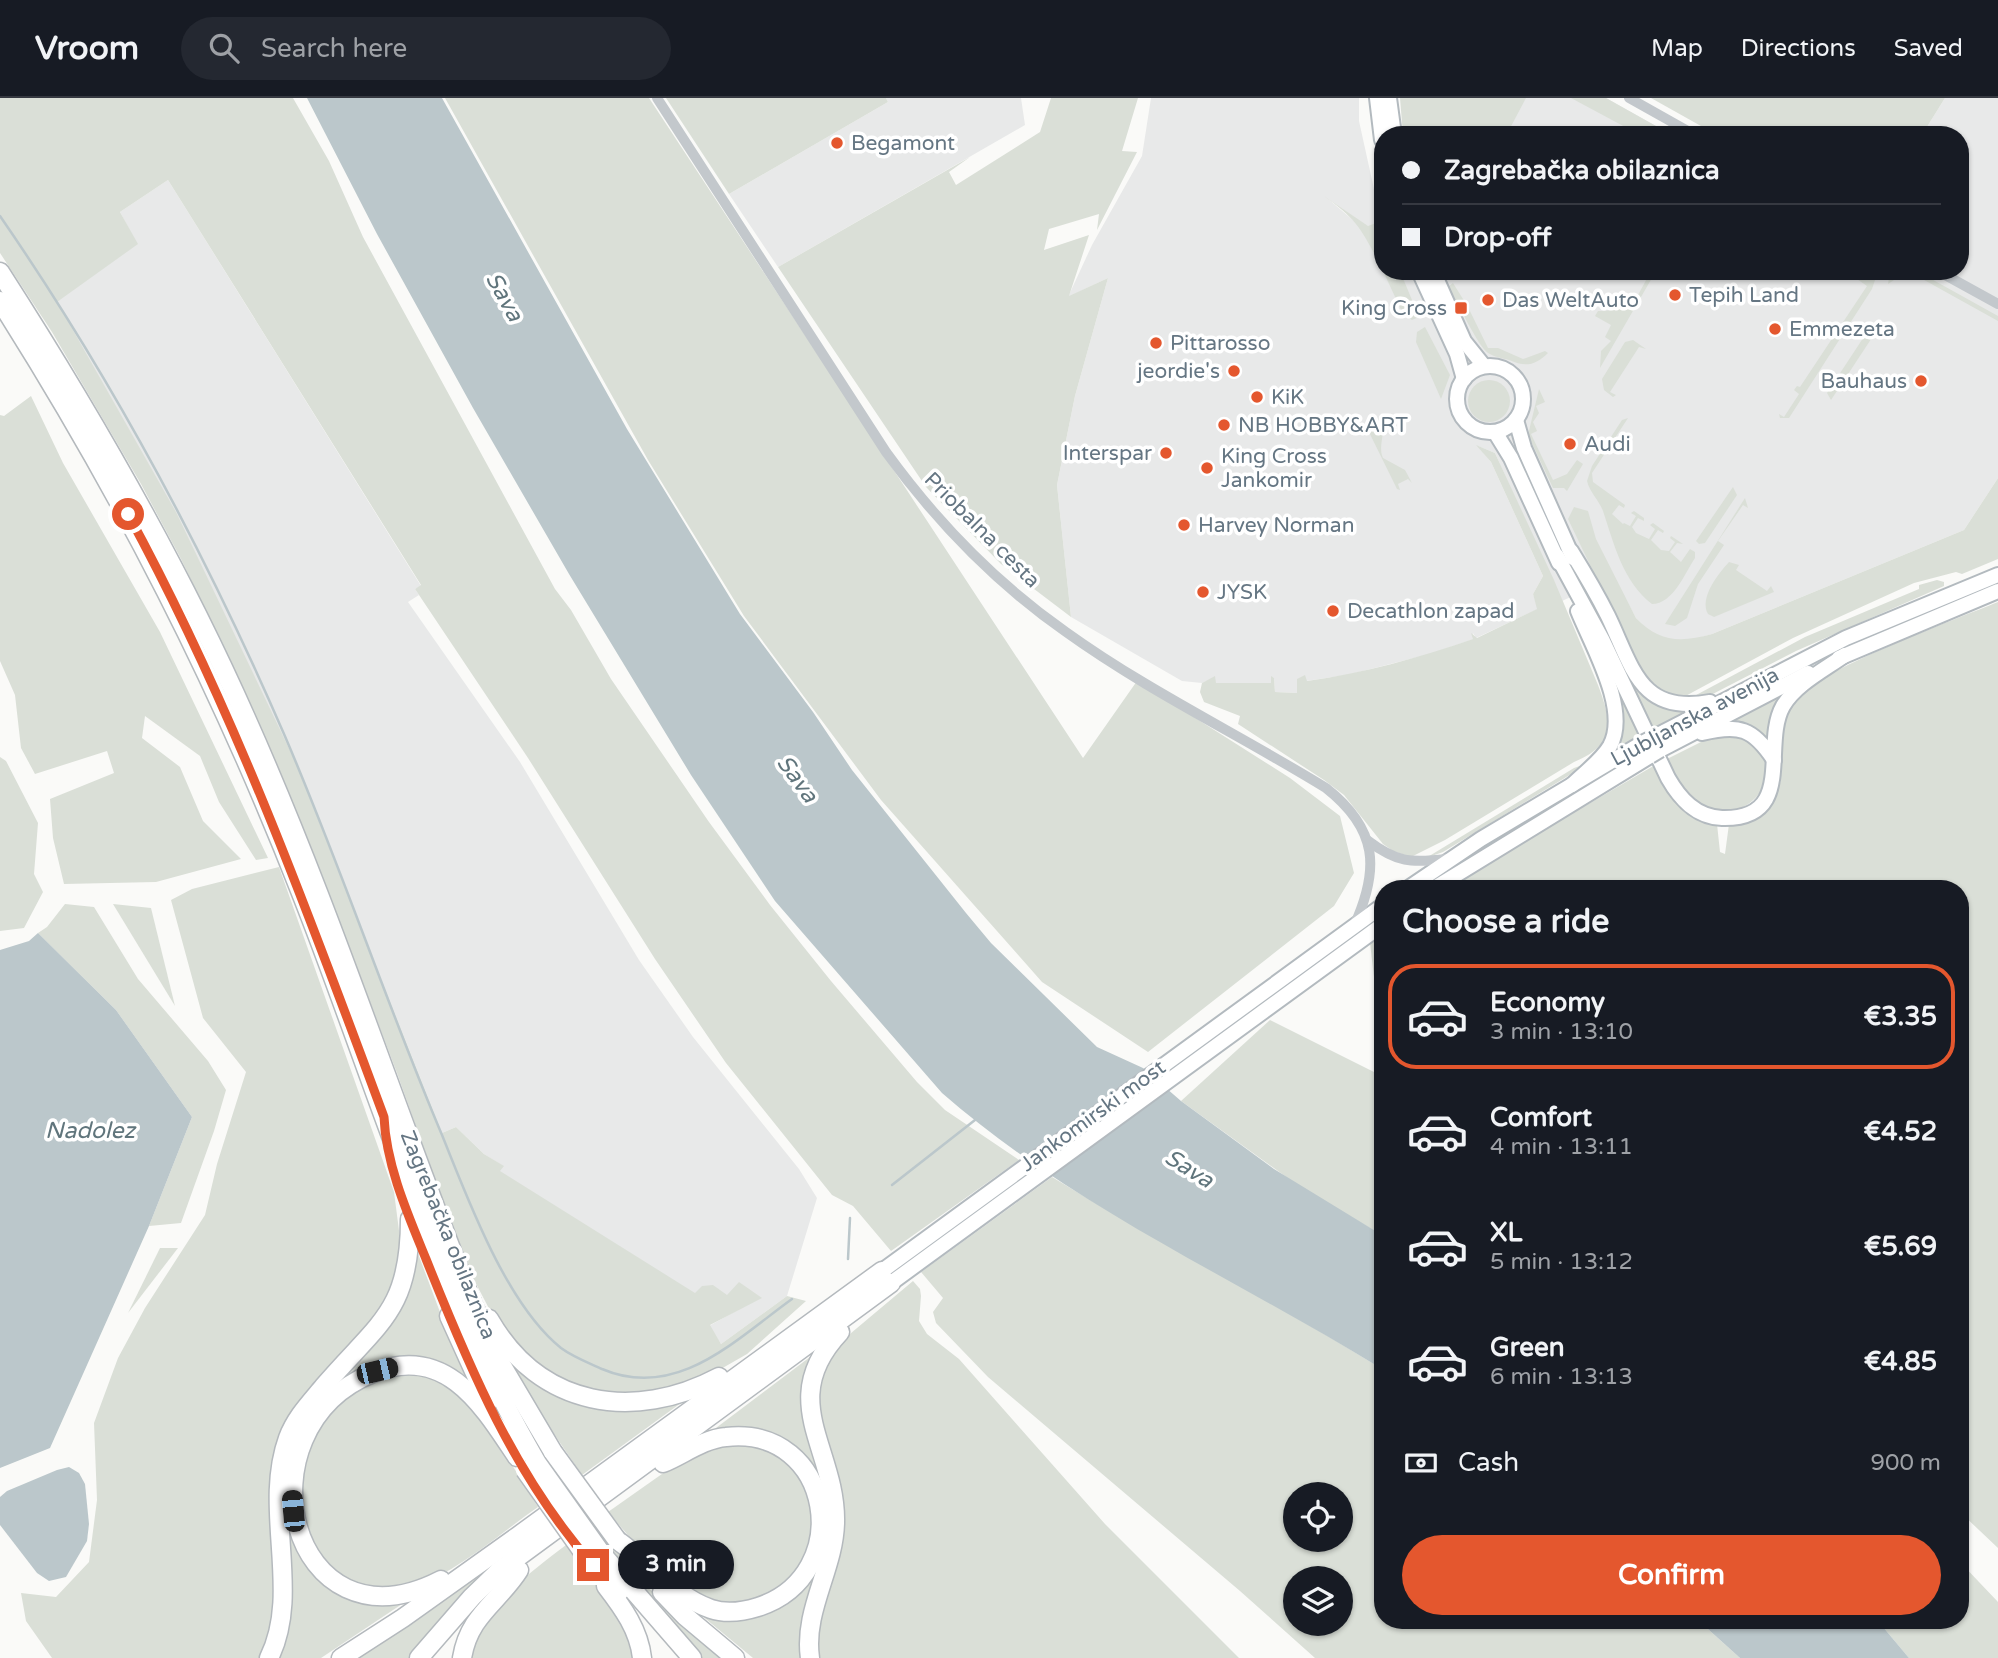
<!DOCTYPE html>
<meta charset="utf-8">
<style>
:root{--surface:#171b24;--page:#242831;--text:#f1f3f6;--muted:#9ea1a6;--line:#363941;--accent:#e4572e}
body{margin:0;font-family:"Varela Round",sans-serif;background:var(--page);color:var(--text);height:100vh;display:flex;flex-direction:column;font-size:26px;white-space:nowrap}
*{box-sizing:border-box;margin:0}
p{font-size:23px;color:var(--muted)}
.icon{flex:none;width:38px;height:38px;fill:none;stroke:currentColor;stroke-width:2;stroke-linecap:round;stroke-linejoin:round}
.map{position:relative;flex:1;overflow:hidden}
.sheet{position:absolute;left:1374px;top:782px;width:595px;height:749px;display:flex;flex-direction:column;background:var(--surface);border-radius:28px;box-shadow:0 2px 5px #0004}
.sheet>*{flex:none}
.banner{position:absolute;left:1374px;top:28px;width:595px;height:154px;border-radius:28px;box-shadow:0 2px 5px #0004;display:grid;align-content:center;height:154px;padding:0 28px;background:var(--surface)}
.tools{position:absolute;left:1283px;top:1384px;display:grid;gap:14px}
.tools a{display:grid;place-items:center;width:70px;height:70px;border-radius:50%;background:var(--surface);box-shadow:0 2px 5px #0004;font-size:35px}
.end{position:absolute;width:32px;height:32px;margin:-16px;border:9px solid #e4572e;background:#fff;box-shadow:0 0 0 4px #fff}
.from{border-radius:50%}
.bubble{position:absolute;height:49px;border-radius:24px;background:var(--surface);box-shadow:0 2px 5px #0004;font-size:23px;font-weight:800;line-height:49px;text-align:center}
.car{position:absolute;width:21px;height:42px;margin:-21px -10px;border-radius:9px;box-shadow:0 0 5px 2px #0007;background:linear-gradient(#222 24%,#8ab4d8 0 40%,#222 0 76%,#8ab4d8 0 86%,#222 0)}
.banner b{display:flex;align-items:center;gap:24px;height:66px;font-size:26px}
.banner b+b{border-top:2px solid var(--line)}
.banner i{width:18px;height:18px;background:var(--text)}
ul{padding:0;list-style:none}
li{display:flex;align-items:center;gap:21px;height:105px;margin:0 14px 10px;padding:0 14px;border:4px solid transparent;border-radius:28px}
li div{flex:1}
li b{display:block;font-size:26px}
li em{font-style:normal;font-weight:800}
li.selected{border-color:var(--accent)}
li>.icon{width:63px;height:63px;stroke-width:1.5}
h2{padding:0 28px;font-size:32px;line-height:84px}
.pay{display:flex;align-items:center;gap:18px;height:77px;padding:0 28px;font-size:26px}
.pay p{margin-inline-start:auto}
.button{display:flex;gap:14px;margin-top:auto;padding:14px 28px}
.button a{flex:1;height:80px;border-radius:42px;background:var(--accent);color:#fff;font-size:28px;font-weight:800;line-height:80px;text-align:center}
header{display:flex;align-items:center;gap:42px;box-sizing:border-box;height:98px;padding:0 35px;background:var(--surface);border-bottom:2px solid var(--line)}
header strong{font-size:33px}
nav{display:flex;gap:38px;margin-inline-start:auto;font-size:24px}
.search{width:490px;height:63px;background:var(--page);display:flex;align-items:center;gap:18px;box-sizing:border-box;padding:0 24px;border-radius:38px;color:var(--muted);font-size:26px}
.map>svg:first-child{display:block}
.built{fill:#e8e9e9}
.green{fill:#dadfd7;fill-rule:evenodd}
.water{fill:#bbc7cb}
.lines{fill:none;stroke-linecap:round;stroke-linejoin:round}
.stream{stroke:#bbc7cb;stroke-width:2.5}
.secondary-casing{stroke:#b3babf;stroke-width:18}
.motorway-casing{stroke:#b4b9bd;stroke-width:21}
.minor{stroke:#c3c8cc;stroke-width:10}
.secondary{stroke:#fff;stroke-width:14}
.motorway{stroke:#fff;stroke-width:18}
.secondary-bridge-casing{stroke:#b3babf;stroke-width:18;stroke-linecap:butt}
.motorway-bridge-casing{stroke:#b4b9bd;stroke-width:21;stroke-linecap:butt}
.secondary-bridge{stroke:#fff;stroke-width:14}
.motorway-bridge{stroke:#fff;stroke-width:18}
.route{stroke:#e4572e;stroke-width:9}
.poi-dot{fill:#e4572e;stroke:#fff;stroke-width:2.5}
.labels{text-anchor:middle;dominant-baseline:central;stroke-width:7;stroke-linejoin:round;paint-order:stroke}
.poi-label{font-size:21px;fill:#657683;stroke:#fff;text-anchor:start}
.street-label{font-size:21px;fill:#657683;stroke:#fff}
.water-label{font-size:23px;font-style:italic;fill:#60757c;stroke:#fff}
</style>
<header>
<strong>Vroom</strong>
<div class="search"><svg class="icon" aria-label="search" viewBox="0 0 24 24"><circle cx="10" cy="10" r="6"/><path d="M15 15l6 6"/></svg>Search here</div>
<nav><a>Map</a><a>Directions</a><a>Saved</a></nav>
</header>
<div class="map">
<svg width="1998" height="1560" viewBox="0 0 1998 1560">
<rect width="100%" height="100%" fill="#fafaf8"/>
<g class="built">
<polygon points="886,0 1021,0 1025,27 778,169 729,96 888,4"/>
<polygon points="1151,0 1359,0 1359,23 1381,123 1368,129 1327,100 1361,129 1379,165 1382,164 1382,173 1960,173 1960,37 1922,37 1945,0 1998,0 1998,380 1964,432 1712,536 1689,543 1671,543 1649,533 1636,520 1614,479 1562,503 1495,355 1478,348 1491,364 1543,478 1533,496 1538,511 1476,540 1473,535 1474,541 1430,556 1347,577 1306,583 1297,595 1275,594 1274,580 1271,579 1271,585 1215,585 1215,579 1202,585 1182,583 1071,519 1057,387 1075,298 1108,180 1068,199 1092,147 1142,58"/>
<polygon points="1508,0 1606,0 1672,37 1488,37"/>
<polygon points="168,82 421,488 415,491 419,497 408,504 520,664 639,862 693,939 799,1071 817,1100 787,1198 721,1246 709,1228 761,1199 695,1196 499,1073 503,1068 484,1056 456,1029 442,1035 296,665 240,552 56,204 137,146 120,114"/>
</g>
<g class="green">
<polygon points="0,0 293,0 329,63 363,139 555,491 571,512 611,581 709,724 770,807 831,883 917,984 945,1012 1019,1062 891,1153 853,1108 832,1097 726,965 655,861 528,660 415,491 421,487 168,82 120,114 138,146 57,204 176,414 296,665 442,1035 456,1029 484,1056 504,1068 500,1073 695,1195 702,1188 713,1187 727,1197 739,1184 762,1200 710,1227 721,1246 787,1198 806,1203 747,1256 693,1287 619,1300 548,1278 495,1222 472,1178 452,1129 397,975 315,759 279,671 234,572 181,461 141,386 52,234 0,155"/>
<polygon points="445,0 649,0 1083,660 1137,583 1290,680 1340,718 1354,775 1334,808 1148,954 1042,884 881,702 744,518 648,362"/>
<polygon points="666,0 886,0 888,4 729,96"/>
<polygon points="1051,0 1138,0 1122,53 1137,54 1097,132 1099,116 1049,131 1044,152 1089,137 1069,198 1108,180 1075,298 1057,387 1071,519 1001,466 926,389 778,169 970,59 949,74 956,87 1040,34"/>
<polygon points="1400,0 1526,0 1508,34 1513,37 1403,37"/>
<polygon points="1571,0 1606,0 1672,37 1640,37"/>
<polygon points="1651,0 1945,0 1922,37 1717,37"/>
<path d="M1324,98l44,30 13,-5 -5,-18 2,-1 4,14v46l-3,1c-18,-35 -23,-44 -55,-67z"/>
<polygon points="1383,173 1400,173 1419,219 1412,222 1403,216"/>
<path d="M1651,173h5l-56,97 1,-17 10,-10 -6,-4 6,-12 -16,-9 3,-5c15,1 27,-5 34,-19l6,3z"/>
<polygon points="1863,173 1878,173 1872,191 1789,320 1780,320 1779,316 1784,319 1799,296 1794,292 1797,288 1800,289 1867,188 1857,181"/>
<polygon points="1890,173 1917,173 1998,218 1998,223 1917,178 1900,178 1888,186"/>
<path d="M1453,185l15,24 20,41h10l25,11 22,-8 3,2c-13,13 -23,14 -39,7 -7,-2 -15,-3 -21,-7 -11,-8 -30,-51 -40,-66z"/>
<polygon points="1873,225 1879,229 1831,302 1827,295"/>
<polygon points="1425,229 1450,277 1441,301 1416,244 1417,234"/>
<polygon points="1633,242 1646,251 1639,249 1610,294 1616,297 1613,299 1604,292 1602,281 1625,244"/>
<circle cx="1489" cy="303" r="21"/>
<polygon points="1539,291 1545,304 1536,308 1539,315 1533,324 1537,333 1531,336 1553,382 1567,376 1577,362 1583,366 1567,393 1564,390 1553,390 1528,337"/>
<polygon points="31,298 63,365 160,534 268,760 256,762 219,704 200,658 145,618 142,640 180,669 203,723 241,761 156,784 64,786 53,740 50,701 114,675 107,653 35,676 21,650 15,597 0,563 0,317 4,318"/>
<path d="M1378,320c11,11 -1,26 5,40l22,12 7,13 -4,-4 -10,5 2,6 -3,-1 -31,-63 1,-2 3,5 10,-5z"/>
<path d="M1628,320l-36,55 1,9 32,23 -1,3 -5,-3 -7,9 11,10 1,-1 6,3 6,-10 -5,-3 3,-2 10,7v3l-6,-3 -6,9 4,6 13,6 6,-10 -5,-4 3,-2 11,8 -1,2 -5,-3 -7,10 10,10 8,1 6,-9 -5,-4 1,-2 12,8 -6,-1 -7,9 11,10 9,-13 5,3v6c-10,15 -22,46 -43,46 -29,-22 -38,-60 -49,-93 -4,-11 -13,-18 -16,-30l5,-15 30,-46z"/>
<path d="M1476,347l19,8 59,127 44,105c14,37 18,60 -24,77l-129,78 -34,17 -18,-6 -10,-7 -39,-49 -20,-15 -86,-56 2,-8 -36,-14 -4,-10 2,-9 13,-7 1,7h55v-7l3,2 1,14 22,1v-14l8,-4 2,6c57,-8 111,-23 166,-42l-2,-6 6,5 60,-29 -4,-15 10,-18 -52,-114z"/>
<path d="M1998,380v81l-36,15 -6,-2 -42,11 -121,55 -113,61 -27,-12 -15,-22 -70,-146 6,-12 14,4 8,28 40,79c23,24 44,25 76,16l252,-104z"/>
<polygon points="1733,389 1737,397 1705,445 1699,446 1696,443"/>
<polygon points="1745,400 1748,410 1743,407 1718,443 1724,447 1698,486 1687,520 1675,528 1665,526"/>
<path d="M1729,464l10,3 -3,5 31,21 4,-5 3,6 -60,25 -6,-3c-9,-16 10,-40 21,-52z"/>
<polygon points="1937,482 1944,484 1944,488 1796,553 1705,600 1683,604 1805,539 1919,491 1919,487"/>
<path d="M1998,504v946l-38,-36v-623h-513l106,-68 32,-15 70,-41c14,29 29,54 62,59l3,28 5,2 4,-30c12,-6 33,-12 42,-22 20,-22 3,-53 10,-77 2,-8 7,-18 12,-24 19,-29 166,-83 205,-99z"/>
<polygon points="1595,509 1633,579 1693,611 1653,633"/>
<polygon points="1582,512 1642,639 1606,661 1619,636"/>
<polygon points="1791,591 1771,648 1724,625"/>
<path d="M1715,637c8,0 21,-2 28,0 61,23 1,112 -55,62 -10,-8 -16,-25 -23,-37z"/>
<polygon points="1657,642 1660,646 1427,791 1415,791"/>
<polygon points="0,659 6,663 38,725 34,776 43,794 24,830 0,833"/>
<polygon points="1591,664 1443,754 1426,760 1574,670"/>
<polygon points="279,769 394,1094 401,1148 398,1173 389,1198 373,1225 298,1309 274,1524 263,1560 52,1560 26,1523 21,1495 56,1499 89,1464 97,1402 94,1325 118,1260 145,1210 205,1117 217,1066 246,974 203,920 171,802 192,791"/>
<polygon points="65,806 94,809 138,881 208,963 226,992 214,1033 181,1125 149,1128 192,1019 116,912 38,835 47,829"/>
<polygon points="113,806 151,810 175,908"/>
<polygon points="1382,835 1382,900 1374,879 1370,845"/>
<polygon points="1270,922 1382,978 1382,1137 1303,1091 1181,1003"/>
<path d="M1052,1079c109,67 222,125 330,192v251l317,1 41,37h-425l-75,-67 -252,-214 -52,-54 -3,-11 10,-14 -22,-26zM1295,1396h45v46h-45zM1295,1480h45v46h-45z"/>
<polygon points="414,1145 449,1238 476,1294 458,1279 361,1274 309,1317 378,1241"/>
<polygon points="160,1150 178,1150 128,1215"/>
<polygon points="913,1183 920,1191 921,1198 919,1223 927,1236 959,1261 1105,1426 1239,1560 817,1560 818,1529 830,1485 818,1325 820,1272 838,1246"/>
<path d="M810,1259c-23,68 18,99 19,160 1,50 -30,90 -25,141h-51l-58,-48c148,48 179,-177 45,-180 -13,0 -26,5 -36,7z"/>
<path d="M509,1262c58,56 101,57 176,40l-103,75 -32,-47z"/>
<path d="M411,1276c15,3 32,6 45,17 31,26 59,81 82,116 -35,24 -90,73 -130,81 -9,2 -40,3 -48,0 -7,-2 -39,-24 -43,-30 -5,-6 -7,-17 -9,-25 -28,-75 21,-155 103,-159z"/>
<polygon points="747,1342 791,1363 815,1407 810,1459 771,1500 730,1508 691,1498 644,1456 608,1414 696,1352"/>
<path d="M287,1418c12,56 55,96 115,88l-81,54h-44z"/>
<polygon points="592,1426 644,1486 724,1560 700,1560 588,1428"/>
<polygon points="524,1442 458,1501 409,1560 355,1560"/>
<path d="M566,1447l37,47 23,36 8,30h-166c11,-48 61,-85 98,-113z"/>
<polygon points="1960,1464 1998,1504 1998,1560 1909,1560 1878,1523 1960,1522"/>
</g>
<g class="water">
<path d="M307,0h135l185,331 113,185 73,98 39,58 114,143 25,30 106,104 46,21 38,33 93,68 108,66v134c-147,-91 -308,-161 -440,-276l-167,-192 -84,-126 -122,-201 -96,-166 -96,-174z"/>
<polygon points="38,835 116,912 192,1019 149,1128 50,1350 0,1370 0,852 29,843"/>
<polygon points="69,1369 79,1375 85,1386 89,1426 87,1443 66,1479 49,1483 37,1475 0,1427 0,1399 7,1393 57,1372"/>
<polygon points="1699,1523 1878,1523 1909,1560 1740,1560"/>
</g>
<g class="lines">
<g class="stream">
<path d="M0,118c111,161 206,338 284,518 57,132 102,269 158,401 26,64 64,169 119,213 12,9 28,15 41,21 75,32 133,-29 190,-70"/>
<polyline points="892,1087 975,1022"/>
<polyline points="848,1161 850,1120"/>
</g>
<g class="secondary-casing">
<g id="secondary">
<polyline points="1377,0 1382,42"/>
<polyline points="1389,0 1394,37"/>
<polyline points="1419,173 1457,256 1464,281"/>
<polyline points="1433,173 1464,243 1484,268"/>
<circle cx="1490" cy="301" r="33"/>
<polyline points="1516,322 1524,350 1573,460"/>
<polyline points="1495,334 1511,360 1559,465"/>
<path d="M1571,453c13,21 26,43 37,65 25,52 32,99 102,86"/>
<path d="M1557,458l45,83 66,139c12,21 28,39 54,40 75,2 39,-73 61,-112 13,-22 41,-36 62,-51"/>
<polyline points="1839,560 1998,493"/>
<path d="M1702,635c37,-9 51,-5 72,27"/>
<polyline points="1654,639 1846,540 1998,477"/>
<polyline points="1660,652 1808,575"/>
<path d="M1572,687c12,-12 29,-24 38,-39 20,-36 -18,-100 -32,-135"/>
<polyline points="1407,791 1481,741 1644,644"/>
<polyline points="1433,791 1650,658"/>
<polyline points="882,1173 1382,808"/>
<polyline points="891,1185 1382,827"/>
</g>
</g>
<g class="motorway-casing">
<g id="motorway">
<path d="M0,174c92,143 177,290 246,446 86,192 149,392 227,587l28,59 52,88"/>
<path d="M0,203c122,192 220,384 303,597 75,191 130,386 234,565"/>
<polyline points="449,1218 488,1304"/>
<path d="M489,1221c51,89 145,103 230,58"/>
<path d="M617,1442c32,23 57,56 94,69 15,5 31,3 47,-2 99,-32 75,-182 -32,-170 -23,2 -43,18 -63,26"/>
<polyline points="601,1455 692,1560"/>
<polyline points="590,1464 619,1494"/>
<path d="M441,1482c-152,78 -207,-151 -68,-207 73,-30 110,33 144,84"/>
<path d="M606,1488c17,22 33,44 36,72"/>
<polyline points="662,1494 685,1518 735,1560"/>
<path d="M269,1560c33,-66 -7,-149 19,-220 8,-21 22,-35 36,-52 55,-64 86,-75 86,-167"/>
<polyline points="341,1560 403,1520 518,1438 882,1173"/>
<polyline points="419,1560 472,1499 499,1473 891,1185"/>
<path d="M462,1560c7,-43 36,-55 57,-88"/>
<path d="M810,1560c-7,-47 24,-89 25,-135 2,-74 -60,-122 5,-191"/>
</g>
</g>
<g class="minor">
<path d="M657,0l229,354c50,69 110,131 180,180 82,59 174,103 260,156 52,41 54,81 28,138"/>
<polyline points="1629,0 1695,37"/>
<polyline points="1938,173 1998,206"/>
<path d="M1367,742c30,23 44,23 80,19"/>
</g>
<use href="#secondary" class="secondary"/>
<use href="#motorway" class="motorway"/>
<g class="secondary-bridge-casing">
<g id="secondary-bridge">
<polyline points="1644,644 1654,639"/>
<polyline points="1650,658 1660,652"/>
</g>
</g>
<g class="motorway-bridge-casing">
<g id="motorway-bridge">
<polyline points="553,1354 617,1442"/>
<polyline points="537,1365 601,1455"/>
<polyline points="525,1372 590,1464"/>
</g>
</g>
<use href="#secondary-bridge" class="secondary-bridge"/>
<use href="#motorway-bridge" class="motorway-bridge"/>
</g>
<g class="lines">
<path class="route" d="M128,416c105,193 180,398 256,603 2,48 24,98 42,142 43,108 89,218 167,306"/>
</g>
<g class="poi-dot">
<circle cx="837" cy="45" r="7"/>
<circle cx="1675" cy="197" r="7"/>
<circle cx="1488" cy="202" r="7"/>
<rect x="1454" y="203" width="14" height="14" rx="3.5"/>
<circle cx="1775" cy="231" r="7"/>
<circle cx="1156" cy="245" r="7"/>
<circle cx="1234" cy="273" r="7"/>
<circle cx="1921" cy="283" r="7"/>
<circle cx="1257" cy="299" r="7"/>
<circle cx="1224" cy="327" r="7"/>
<circle cx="1570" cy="346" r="7"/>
<circle cx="1166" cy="355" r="7"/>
<circle cx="1207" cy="370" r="7"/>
<circle cx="1184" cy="427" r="7"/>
<circle cx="1203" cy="494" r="7"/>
<circle cx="1333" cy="513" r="7"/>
</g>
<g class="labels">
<g class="poi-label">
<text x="851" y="45">Begamont</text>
<text x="1689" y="197">Tepih Land</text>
<text x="1502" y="202">Das WeltAuto</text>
<text x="1447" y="210" text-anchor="end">King Cross</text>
<text x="1789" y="231">Emmezeta</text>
<text x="1170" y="245">Pittarosso</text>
<text x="1220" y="273" text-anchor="end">jeordie's</text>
<text x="1907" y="283" text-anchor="end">Bauhaus</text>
<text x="1271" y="299">KiK</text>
<text x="1238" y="327">NB HOBBY&amp;ART</text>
<text x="1584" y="346">Audi</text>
<text x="1152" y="355" text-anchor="end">Interspar</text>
<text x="1221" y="358">King Cross<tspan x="1221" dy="24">Jankomir</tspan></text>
<text x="1198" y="427">Harvey Norman</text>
<text x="1217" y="494">JYSK</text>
<text x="1347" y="513">Decathlon zapad</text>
</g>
<g class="street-label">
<text transform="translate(982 432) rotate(45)">Priobalna cesta</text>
<text transform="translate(1695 619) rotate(-28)">Ljubljanska avenija</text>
<text transform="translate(1093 1018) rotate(-36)">Jankomirski most</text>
<text transform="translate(448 1137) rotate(68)">Zagrebačka obilaznica</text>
</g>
<g class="water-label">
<text transform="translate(504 199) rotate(61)">Sava</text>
<text transform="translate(797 681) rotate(54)">Sava</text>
<text x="90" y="1033">Nadolez</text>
<text transform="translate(1189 1071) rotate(32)">Sava</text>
</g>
</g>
</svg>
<div class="tools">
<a><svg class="icon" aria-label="locate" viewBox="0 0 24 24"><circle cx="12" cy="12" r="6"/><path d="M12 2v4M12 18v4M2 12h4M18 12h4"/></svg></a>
<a><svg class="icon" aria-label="layers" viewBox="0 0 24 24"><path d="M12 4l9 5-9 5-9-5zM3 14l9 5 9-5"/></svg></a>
</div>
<i class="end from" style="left:128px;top:416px"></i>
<i class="end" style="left:593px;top:1467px"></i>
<div class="bubble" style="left:618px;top:1442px;width:116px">3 min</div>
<i class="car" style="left:377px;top:1273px;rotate:77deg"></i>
<i class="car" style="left:293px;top:1413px;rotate:355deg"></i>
<div class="banner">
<b><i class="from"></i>Zagrebačka obilaznica</b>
<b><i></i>Drop-off</b>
</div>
<section class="sheet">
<h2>Choose a ride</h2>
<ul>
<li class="selected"><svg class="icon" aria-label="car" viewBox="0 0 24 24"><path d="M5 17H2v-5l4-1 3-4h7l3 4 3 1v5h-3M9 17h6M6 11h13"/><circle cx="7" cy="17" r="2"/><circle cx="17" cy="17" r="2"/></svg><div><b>Economy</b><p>3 min · 13:10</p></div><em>€3.35</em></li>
<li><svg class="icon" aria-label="car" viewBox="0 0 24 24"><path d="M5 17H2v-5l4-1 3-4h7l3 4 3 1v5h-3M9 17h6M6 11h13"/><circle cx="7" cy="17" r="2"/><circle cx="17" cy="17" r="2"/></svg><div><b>Comfort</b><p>4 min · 13:11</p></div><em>€4.52</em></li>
<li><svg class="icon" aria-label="car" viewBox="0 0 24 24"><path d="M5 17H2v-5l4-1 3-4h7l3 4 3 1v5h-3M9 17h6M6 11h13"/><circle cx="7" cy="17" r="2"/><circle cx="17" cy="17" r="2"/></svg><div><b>XL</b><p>5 min · 13:12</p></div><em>€5.69</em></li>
<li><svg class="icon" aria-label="car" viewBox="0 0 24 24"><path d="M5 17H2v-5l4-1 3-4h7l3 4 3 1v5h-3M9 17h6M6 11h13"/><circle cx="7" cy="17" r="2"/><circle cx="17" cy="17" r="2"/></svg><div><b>Green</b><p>6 min · 13:13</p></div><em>€4.85</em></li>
</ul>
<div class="pay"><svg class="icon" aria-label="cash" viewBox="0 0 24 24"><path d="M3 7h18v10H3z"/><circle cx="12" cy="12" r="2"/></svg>Cash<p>900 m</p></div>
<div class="button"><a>Confirm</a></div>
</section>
</div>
